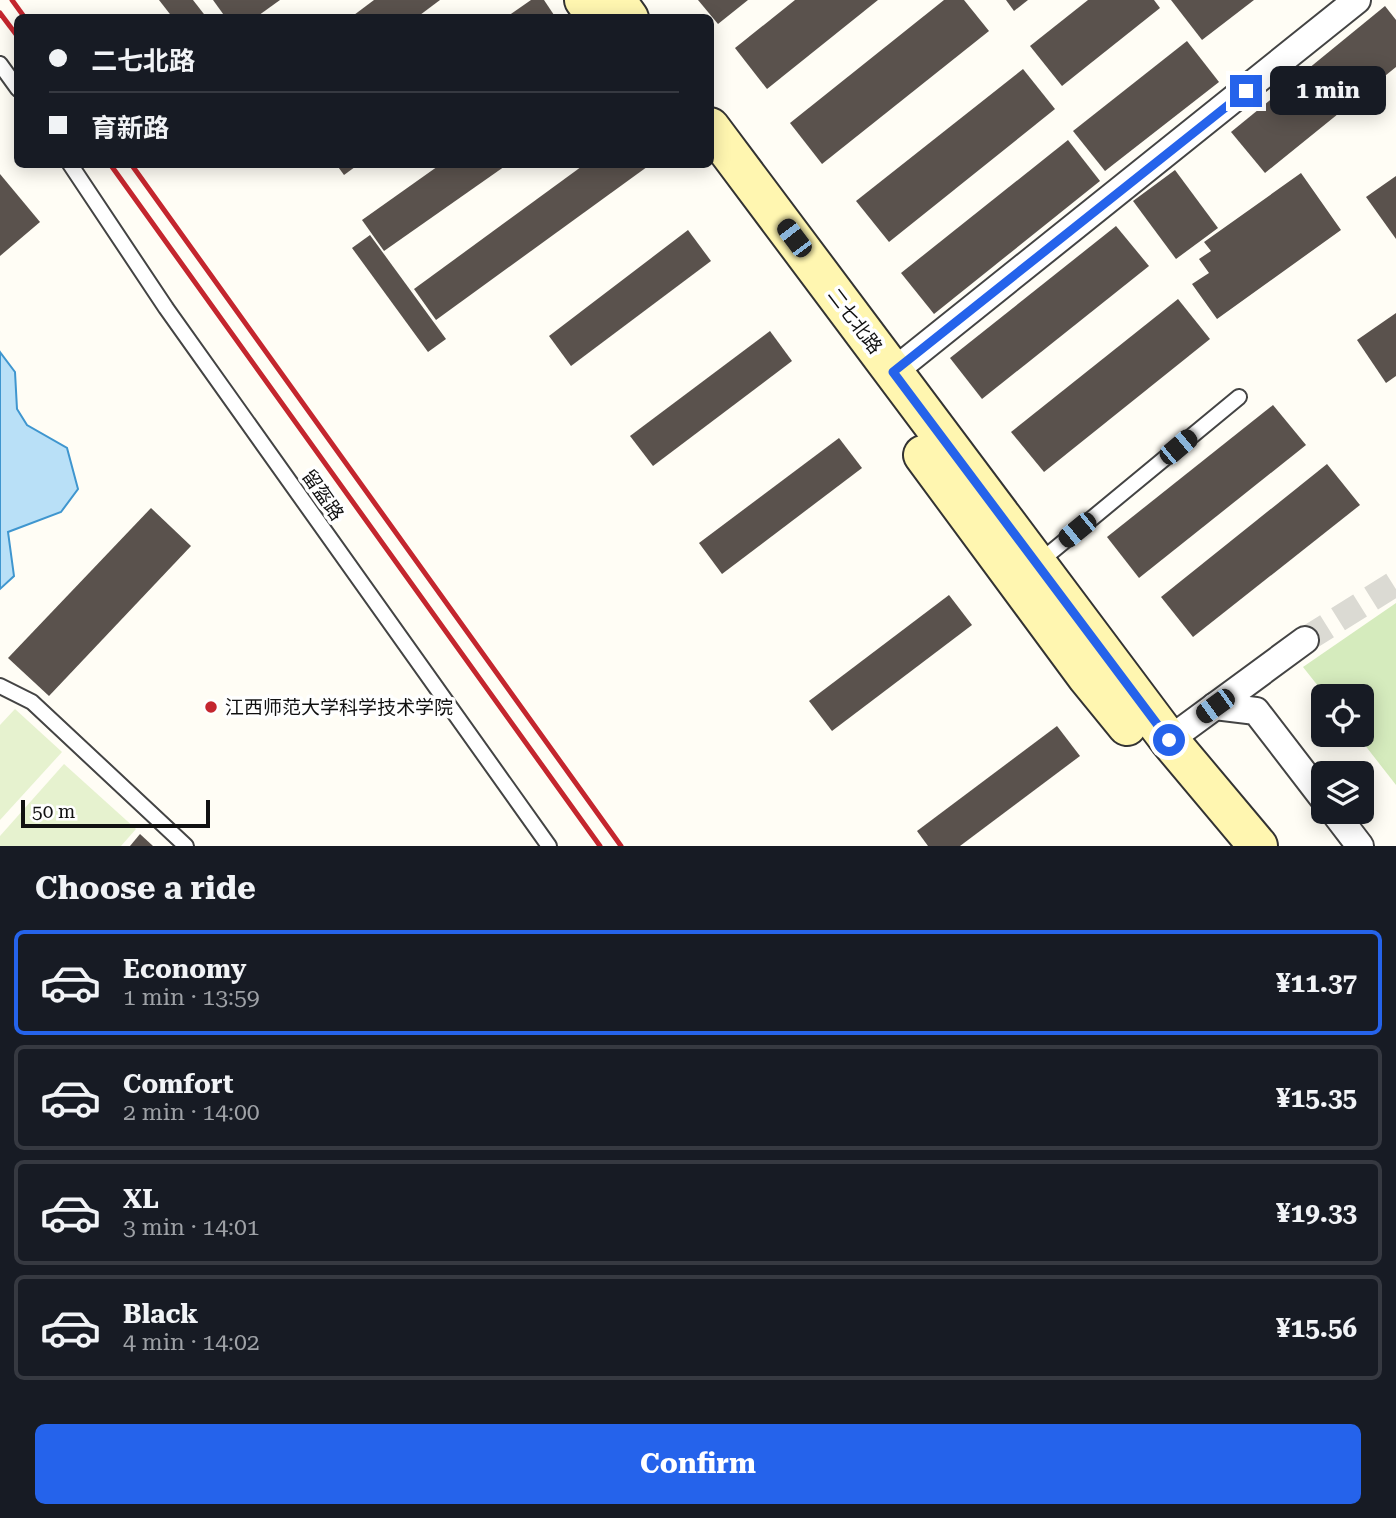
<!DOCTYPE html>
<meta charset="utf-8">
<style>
:root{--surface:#171b24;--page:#20242c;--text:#f1f3f6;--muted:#9ea1a6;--line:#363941;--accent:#2563eb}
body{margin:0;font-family:"Roboto Serif","Noto Sans SC",serif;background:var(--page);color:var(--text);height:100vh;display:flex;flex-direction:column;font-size:26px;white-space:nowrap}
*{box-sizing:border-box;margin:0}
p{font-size:23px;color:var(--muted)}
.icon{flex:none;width:38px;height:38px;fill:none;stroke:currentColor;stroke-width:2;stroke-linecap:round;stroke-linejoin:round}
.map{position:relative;height:846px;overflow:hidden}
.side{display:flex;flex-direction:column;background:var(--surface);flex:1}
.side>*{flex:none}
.top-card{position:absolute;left:14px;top:14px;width:700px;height:154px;border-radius:10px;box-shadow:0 4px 18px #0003;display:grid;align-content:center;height:154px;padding:0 35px;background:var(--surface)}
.fabs{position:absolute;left:1311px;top:684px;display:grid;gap:14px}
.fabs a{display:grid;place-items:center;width:63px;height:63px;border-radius:10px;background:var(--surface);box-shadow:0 4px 18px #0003;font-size:35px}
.scale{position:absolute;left:21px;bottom:18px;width:189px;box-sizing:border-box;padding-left:7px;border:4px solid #111;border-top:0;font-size:19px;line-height:24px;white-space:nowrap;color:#111;-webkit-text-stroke:5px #fff;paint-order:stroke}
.end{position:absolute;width:32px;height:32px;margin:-16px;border:9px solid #2563eb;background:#fff;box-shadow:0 0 0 4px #fff}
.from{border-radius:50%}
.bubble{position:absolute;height:49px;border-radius:10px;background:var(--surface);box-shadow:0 4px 18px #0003;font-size:23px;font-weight:700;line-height:49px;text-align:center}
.car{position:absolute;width:21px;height:42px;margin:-21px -10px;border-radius:9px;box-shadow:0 0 5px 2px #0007;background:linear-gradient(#222 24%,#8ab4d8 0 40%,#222 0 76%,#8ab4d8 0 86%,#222 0)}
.top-card b{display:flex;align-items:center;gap:24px;height:66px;font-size:26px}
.top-card b+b{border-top:2px solid var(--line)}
.top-card i{width:18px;height:18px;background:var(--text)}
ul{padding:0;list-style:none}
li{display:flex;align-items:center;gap:21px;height:105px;margin:0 14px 10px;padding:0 21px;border:4px solid var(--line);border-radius:10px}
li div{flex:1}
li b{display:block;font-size:26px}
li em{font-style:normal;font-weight:700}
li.active{border-color:var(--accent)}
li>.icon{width:63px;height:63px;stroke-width:1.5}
h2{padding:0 35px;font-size:32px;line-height:84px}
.button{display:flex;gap:14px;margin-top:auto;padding:14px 35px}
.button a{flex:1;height:80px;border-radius:10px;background:var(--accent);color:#fff;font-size:28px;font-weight:700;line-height:80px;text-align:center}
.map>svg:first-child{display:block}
.green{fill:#d5ebbd}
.pitch{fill:#e6f2cf}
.water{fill:#b9e0f7;stroke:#3f96cf;stroke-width:2}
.building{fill:#5a524d}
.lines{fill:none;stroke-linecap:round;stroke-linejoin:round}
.minor-tunnel{stroke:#dbdad3;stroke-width:26;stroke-dasharray:26 13;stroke-linecap:butt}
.service-casing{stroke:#444;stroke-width:18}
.minor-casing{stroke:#444;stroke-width:30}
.secondary-casing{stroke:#333;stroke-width:42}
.service{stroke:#fff;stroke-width:14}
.minor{stroke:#fff;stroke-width:26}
.secondary{stroke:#fff6b0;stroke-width:38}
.rail{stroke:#c4262e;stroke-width:5}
.route{stroke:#2563eb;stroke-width:9}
.poi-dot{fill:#c4262e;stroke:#fff;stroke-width:2.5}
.labels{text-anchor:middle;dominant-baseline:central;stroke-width:7;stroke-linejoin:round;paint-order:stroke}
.street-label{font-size:19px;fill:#111;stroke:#fff}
.poi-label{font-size:19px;fill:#111;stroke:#fff;text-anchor:start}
</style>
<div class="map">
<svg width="1396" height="846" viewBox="0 0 1396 846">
<rect width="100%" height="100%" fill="#fffdf5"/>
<polygon class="green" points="1396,603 1396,785 1357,735 1362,735 1362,696 1326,696 1303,667"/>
<g class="pitch">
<polygon points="15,709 62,752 0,820 0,725"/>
<polygon points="64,764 136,829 121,846 0,846 0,836"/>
</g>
<polygon class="water" points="0,352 15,372 17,409 27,425 67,448 78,489 61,512 8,532 14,576 0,589"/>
<g class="building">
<polygon points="159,0 193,0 207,18 173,18"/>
<polygon points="213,0 280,0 255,18 226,18"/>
<polygon points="374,0 440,0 416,18 350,18"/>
<polygon points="531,0 544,0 556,18 505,18"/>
<polygon points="698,0 748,0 718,24"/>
<polygon points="795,0 878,0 767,89 735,48"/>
<polygon points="944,0 964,0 989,31 822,164 790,123"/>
<polygon points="1006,0 1028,0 1014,11"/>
<polygon points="1088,0 1154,0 1160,8 1062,86 1030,46"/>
<polygon points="1171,0 1254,0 1202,40"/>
<polygon points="1385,6 1396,20 1396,67 1265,173 1231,132"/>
<polygon points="1187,41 1219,82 1105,171 1073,131"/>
<polygon points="1023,69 1055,109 889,242 856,201"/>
<polygon points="1068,140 1100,181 934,314 901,273"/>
<polygon points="336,164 359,164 344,175"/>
<polygon points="441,164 508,164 384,251 362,220"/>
<polygon points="585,164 651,164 436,320 414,289"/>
<polygon points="1175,170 1218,228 1176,259 1133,201"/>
<polygon points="1301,173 1341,230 1217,319 1192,284 1209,273 1199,259 1211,251 1204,242"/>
<polygon points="0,174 40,222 0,256"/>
<polygon points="1396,176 1396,239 1366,197"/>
<polygon points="1116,226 1149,266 982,399 950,358"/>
<polygon points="688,230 711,261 571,366 549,336"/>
<polygon points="370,235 446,339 428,352 352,248"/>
<polygon points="1178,299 1210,339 1044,472 1011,432"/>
<polygon points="1396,313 1396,376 1386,383 1357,340"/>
<polygon points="770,331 792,361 653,466 630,436"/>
<polygon points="1273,405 1306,445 1139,578 1107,537"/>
<polygon points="839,438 862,468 722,574 699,543"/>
<polygon points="1327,464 1360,505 1193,637 1161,597"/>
<polygon points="151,508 191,546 49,696 8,658"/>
<polygon points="949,595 972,625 832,731 809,701"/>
<polygon points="1057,726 1080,756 960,846 928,846 917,831"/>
<polygon points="140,834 153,846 130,846"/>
</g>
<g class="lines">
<polyline class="minor-tunnel" points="1305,640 1396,583"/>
<g class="service-casing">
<g id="service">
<polyline points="0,64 18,89"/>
<polyline points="70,164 166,308 549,846"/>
<polyline points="1038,563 1239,397"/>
<polyline points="0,686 32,702 186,846"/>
</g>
</g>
<g class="minor-casing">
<g id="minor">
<polyline points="893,372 1357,0"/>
<polyline points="1215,706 1256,711 1323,798"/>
<polyline points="1169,740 1305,640"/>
<polyline points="1334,812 1360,846"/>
</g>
</g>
<g class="secondary-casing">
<g id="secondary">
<polyline points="584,0 597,18"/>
<polyline points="616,0 629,18"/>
<polyline points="710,127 1169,740 1258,846"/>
<polyline points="923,455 1087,677 1127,726"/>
</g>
</g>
<use href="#service" class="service"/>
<use href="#minor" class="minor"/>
<use href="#secondary" class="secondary"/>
<g class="rail">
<polyline points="12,0 25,18"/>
<polyline points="0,13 18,37"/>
<polyline points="110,164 600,846"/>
<polyline points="131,164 621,846"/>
</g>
</g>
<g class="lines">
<polyline class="route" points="1169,740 893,372 1246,91"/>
</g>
<circle class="poi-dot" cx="211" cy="707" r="7"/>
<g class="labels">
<g class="street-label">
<text transform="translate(855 321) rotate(53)">二七北路</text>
<text transform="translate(323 495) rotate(55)">留盔路</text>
</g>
<g class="poi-label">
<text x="225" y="707">江西师范大学科学技术学院</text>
</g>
</g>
</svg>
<div class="fabs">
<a><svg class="icon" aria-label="locate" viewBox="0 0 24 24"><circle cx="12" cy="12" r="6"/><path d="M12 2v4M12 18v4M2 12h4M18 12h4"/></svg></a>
<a><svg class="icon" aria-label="layers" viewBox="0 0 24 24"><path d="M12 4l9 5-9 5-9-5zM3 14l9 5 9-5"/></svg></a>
</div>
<div class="scale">50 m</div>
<i class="end from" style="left:1169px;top:740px"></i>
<i class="end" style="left:1246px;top:91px"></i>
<div class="bubble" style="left:1270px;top:66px;width:116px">1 min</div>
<i class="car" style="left:794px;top:238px;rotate:323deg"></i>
<i class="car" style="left:1178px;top:447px;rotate:50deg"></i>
<i class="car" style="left:1077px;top:530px;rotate:231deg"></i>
<i class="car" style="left:1215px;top:706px;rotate:234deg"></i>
<div class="top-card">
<b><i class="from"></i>二七北路</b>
<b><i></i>育新路</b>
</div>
</div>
<section class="side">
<h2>Choose a ride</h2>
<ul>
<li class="active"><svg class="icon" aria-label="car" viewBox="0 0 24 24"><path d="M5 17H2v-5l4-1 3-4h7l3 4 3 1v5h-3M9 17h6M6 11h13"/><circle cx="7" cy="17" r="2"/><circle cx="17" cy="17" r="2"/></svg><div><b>Economy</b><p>1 min · 13:59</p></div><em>¥11.37</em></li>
<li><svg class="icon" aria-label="car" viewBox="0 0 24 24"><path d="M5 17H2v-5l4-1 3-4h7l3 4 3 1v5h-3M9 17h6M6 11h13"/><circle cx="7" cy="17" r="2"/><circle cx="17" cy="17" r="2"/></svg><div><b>Comfort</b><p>2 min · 14:00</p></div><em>¥15.35</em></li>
<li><svg class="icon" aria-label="car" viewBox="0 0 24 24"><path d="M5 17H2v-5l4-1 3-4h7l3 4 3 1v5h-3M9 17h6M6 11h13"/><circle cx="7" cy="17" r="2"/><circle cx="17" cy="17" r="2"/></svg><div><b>XL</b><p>3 min · 14:01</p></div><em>¥19.33</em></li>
<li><svg class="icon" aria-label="car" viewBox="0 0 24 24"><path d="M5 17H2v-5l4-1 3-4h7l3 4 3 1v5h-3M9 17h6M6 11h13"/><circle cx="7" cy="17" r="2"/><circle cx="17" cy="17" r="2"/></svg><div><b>Black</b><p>4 min · 14:02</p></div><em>¥15.56</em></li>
</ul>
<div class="button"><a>Confirm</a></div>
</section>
